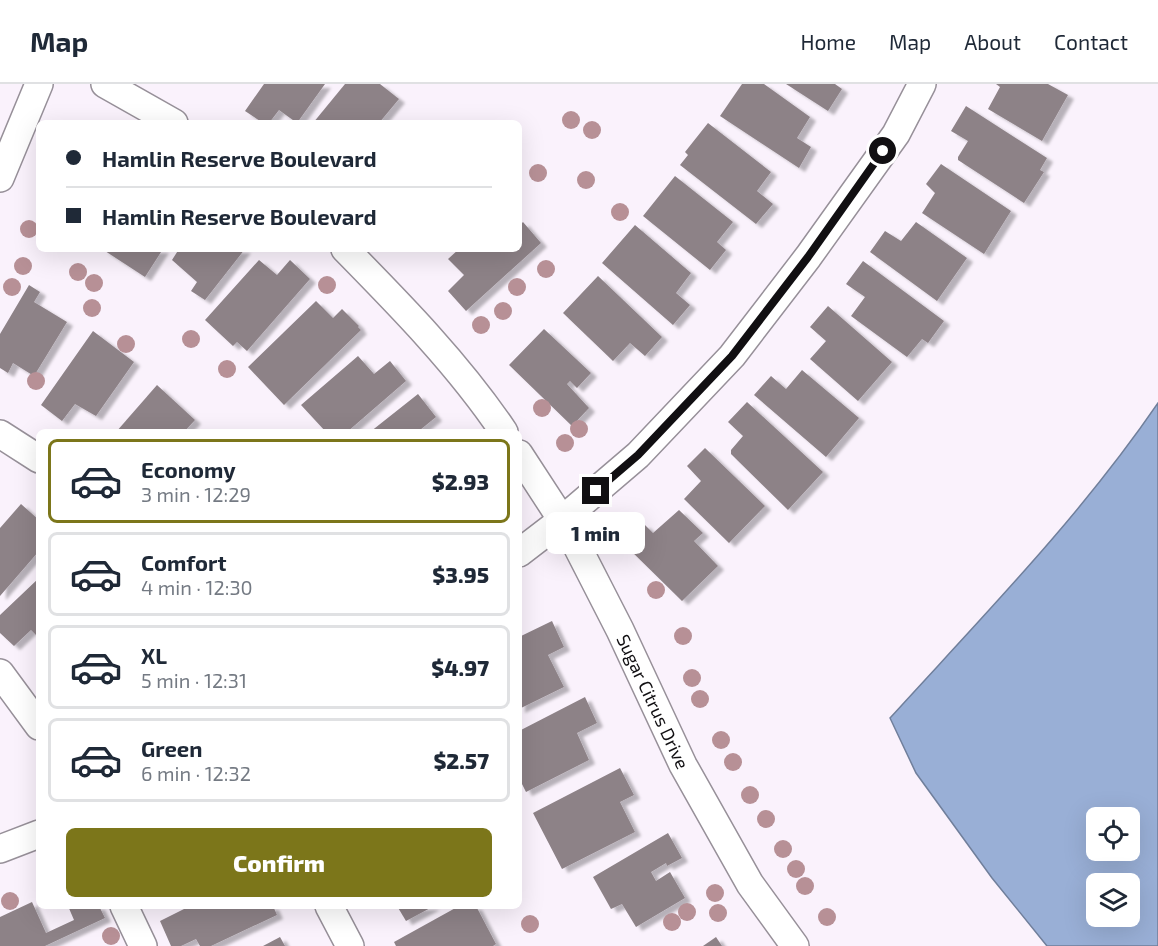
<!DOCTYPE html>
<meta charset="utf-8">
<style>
:root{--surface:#fff;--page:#f2f2f3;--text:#1f2937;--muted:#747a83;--line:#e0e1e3;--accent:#7c761a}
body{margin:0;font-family:"Exo 2",sans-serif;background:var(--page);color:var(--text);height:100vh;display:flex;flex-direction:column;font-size:22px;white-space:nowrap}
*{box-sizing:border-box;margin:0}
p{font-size:20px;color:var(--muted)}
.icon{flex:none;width:33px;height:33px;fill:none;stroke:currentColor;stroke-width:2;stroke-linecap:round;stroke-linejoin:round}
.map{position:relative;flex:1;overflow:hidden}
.panel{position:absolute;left:36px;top:345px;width:486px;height:480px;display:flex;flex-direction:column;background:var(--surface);border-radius:9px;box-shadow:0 6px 24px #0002}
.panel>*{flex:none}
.guide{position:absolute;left:36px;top:36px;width:486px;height:132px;border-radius:9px;box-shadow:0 6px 24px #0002;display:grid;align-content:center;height:132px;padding:0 30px;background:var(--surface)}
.buttons{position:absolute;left:1086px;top:723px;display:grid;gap:12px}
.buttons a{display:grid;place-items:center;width:54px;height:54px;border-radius:9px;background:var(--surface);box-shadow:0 6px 24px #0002;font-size:30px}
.end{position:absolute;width:27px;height:27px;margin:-14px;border:8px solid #110f12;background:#fff;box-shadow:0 0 0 3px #fff}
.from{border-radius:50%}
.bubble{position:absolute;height:42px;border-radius:9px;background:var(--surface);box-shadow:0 6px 24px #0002;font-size:20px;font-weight:800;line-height:42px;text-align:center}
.guide b{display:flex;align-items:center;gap:21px;height:57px;font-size:22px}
.guide b+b{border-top:2px solid var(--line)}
.guide i{width:15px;height:15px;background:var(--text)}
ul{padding:10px 0 0;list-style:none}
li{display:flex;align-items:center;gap:18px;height:84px;margin:0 12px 9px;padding:0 18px;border:3px solid var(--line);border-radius:9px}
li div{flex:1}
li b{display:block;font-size:22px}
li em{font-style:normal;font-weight:800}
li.selected{border-color:var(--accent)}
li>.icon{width:54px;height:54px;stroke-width:1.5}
.button{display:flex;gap:12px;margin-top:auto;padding:12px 30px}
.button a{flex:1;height:69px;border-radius:9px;background:var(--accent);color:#fff;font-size:24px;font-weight:800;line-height:69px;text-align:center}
header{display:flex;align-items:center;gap:36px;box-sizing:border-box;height:84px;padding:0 30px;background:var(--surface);border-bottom:2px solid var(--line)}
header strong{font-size:28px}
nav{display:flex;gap:33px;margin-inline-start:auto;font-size:21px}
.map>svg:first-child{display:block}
.water{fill:#99afd6;stroke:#707f9b;stroke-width:1.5;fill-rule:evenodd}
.building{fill:#8d8287;filter:url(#shadow)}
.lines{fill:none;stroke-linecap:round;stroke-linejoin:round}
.minor-casing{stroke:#979099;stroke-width:30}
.minor{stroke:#fff;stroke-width:27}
.tree{fill:#b79096}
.route{stroke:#110f12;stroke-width:8}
.labels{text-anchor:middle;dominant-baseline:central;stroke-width:4.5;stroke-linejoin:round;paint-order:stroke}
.street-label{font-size:18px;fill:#110f12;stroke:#faf2fc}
</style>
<header>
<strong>Map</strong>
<nav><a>Home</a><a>Map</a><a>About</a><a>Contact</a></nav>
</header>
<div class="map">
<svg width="1158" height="862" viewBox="0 0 1158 862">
<defs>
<filter id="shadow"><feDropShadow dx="6" dy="4" stdDeviation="1.5" flood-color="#0004"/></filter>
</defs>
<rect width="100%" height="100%" fill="#faf2fc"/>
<path class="water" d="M1158,319v543h-111l-55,-68 -76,-105 -26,-55c93,-102 190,-201 268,-315zM1096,734h34v32h-34zM1096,800h34v32h-34z"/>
<g class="building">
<polygon points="264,0 325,0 297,39 279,26 269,39 263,39 245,27"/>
<polygon points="345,0 380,0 399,15 379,39 313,39"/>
<polygon points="742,0 764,0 810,33 797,54 811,63 799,84 720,32"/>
<polygon points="786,0 835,0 842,5 828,27"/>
<polygon points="996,0 1048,0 1068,11 1042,57 988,25 1000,3"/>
<polygon points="966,22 1047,74 1040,86 1044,88 1024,119 958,76 958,73 968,57 951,47"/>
<polygon points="708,39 771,88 757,107 773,120 756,140 680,81 688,71 685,68"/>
<polygon points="941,80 1011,127 984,170 922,129 935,109 926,100"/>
<polygon points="675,92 733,138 717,158 726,166 710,186 643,132"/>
<polygon points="523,138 541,159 466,227 448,207 464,191 448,175 459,165 519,165 519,142"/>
<polygon points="916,138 967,174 937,217 870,168 885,147 901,157"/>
<polygon points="635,141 691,189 676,209 690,221 673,241 602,179"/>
<polygon points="102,165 163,165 145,193"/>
<polygon points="179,165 245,165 205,216 191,207 197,198 172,176"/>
<polygon points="259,176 277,191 290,176 310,195 247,267 237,258 233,262 205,236"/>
<polygon points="863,177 944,237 928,259 922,255 907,273 851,232 865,213 846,200"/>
<polygon points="598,192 662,253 645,272 630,259 613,277 563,229"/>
<polygon points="29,201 40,208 34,218 67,238 34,292 13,279 8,289 0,284 0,250"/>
<polygon points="316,217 333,234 342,225 359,242 358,243 361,246 284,321 248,283"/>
<polygon points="828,222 892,278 858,317 810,275 826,257 810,243"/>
<polygon points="544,245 591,289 577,304 570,297 567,300 589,324 572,342 509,281"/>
<polygon points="93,247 134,278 96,332 75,320 62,337 41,321"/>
<polygon points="358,272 374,290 390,277 406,297 347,348 326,348 301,321"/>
<polygon points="802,286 859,334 826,373 754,311 771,292 786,305"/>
<polygon points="157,301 195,336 184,348 116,348"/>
<polygon points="418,310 436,333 420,346 421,348 370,348"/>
<polygon points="747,318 823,388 788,426 731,370 731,366 743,352 728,338"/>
<polygon points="705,364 765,422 729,459 684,415 701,397 687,382"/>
<polygon points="21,420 39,436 39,442 37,445 39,447 39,467 0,512 0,444"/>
<polygon points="679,426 703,449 694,457 718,482 682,517 624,460 644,440 653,449"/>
<polygon points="39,494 39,554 31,546 14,562 0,549 0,531"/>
<polygon points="552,537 564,563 548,571 564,603 519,625 519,553"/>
<polygon points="585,613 597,639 577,649 589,676 526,708 519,694 519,647"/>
<polygon points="620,684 634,711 620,718 635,748 562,785 533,729"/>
<polygon points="668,749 682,774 667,782 666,779 651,788 656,797 670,788 685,814 636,843 622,820 611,825 593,793"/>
<polygon points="32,818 46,849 74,836 68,822 99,822 105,834 45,862 0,862 0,833"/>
<polygon points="190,822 273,822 277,831 211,862 200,862 196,855 181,862 171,862 160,837"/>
<polygon points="397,822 434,822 406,837"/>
<polygon points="459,822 476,822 496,860 493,862 396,862 394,858"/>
<polygon points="280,853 285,862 263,862"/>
<polygon points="716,853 722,862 703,862"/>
</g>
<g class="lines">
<g class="minor-casing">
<g id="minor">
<polyline points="105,0 174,39"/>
<polyline points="0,94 39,0"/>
<path d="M345,165c56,57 114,116 159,183"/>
<polyline points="0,350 39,375"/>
<path id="s1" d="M519,370l43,66 15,26 43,84 63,135 67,119 45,62"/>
<polyline points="519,469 562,436 638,371 732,272 808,173 896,50 922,0"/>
<polyline points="0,589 39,642"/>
<polyline points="0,765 39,750"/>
<polyline points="124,822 143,862"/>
<polyline points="329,822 350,862"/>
</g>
</g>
<use href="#minor" class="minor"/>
</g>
<g class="tree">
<circle cx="571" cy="36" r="9"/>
<circle cx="592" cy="46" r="9"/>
<circle cx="538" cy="89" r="9"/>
<circle cx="586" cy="96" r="9"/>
<circle cx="620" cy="128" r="9"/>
<circle cx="29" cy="145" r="9"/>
<circle cx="23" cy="182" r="9"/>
<circle cx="546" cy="185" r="9"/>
<circle cx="78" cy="188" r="9"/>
<circle cx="94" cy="199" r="9"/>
<circle cx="327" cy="201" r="9"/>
<circle cx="12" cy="203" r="9"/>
<circle cx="517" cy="203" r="9"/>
<circle cx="92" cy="224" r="9"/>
<circle cx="503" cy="227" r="9"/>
<circle cx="481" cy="241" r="9"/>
<circle cx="191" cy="255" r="9"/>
<circle cx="126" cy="260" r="9"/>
<circle cx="227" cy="285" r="9"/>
<circle cx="36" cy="297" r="9"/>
<circle cx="542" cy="324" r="9"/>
<circle cx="579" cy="345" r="9"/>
<circle cx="565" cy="359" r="9"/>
<circle cx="656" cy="506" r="9"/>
<circle cx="683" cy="552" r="9"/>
<circle cx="692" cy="594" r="9"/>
<circle cx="700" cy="615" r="9"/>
<circle cx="721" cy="656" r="9"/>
<circle cx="733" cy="678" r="9"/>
<circle cx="750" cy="711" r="9"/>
<circle cx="766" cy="735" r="9"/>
<circle cx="783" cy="765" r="9"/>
<circle cx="796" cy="785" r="9"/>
<circle cx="805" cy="802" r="9"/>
<circle cx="715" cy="809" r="9"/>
<circle cx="10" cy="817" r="9"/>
<circle cx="687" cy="828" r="9"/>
<circle cx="718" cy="829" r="9"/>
<circle cx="827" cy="833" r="9"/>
<circle cx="672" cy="838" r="9"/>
<circle cx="530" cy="840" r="9"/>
<circle cx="111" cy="852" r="9"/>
</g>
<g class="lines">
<polyline class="route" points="596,407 638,371 732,272 808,173 883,67"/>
</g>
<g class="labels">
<g class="street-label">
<text stroke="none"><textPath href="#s1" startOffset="282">Sugar Citrus Drive</textPath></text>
</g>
</g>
</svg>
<div class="buttons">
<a><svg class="icon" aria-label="locate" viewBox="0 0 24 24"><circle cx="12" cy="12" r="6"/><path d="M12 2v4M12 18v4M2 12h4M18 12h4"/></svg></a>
<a><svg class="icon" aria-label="layers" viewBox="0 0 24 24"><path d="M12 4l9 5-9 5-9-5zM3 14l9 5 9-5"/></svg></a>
</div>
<i class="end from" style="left:883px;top:67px"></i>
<i class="end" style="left:596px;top:407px"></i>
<div class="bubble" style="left:546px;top:428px;width:99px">1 min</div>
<div class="guide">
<b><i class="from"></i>Hamlin Reserve Boulevard</b>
<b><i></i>Hamlin Reserve Boulevard</b>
</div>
<section class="panel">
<ul>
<li class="selected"><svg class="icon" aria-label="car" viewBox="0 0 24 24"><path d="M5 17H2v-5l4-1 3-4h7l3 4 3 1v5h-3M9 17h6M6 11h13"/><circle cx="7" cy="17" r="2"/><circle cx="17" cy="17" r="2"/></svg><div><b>Economy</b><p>3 min · 12:29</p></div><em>$2.93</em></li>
<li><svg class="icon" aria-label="car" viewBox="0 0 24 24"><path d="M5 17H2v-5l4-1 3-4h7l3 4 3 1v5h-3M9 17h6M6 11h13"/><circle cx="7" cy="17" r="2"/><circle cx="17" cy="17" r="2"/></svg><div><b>Comfort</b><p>4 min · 12:30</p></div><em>$3.95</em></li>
<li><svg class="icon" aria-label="car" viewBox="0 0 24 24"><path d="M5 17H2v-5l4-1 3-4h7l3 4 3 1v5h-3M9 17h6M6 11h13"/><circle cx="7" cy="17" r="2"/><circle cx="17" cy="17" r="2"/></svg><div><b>XL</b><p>5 min · 12:31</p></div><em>$4.97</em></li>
<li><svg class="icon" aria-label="car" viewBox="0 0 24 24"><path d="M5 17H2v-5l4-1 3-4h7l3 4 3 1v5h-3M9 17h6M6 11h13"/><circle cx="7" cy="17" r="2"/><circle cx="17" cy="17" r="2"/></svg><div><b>Green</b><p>6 min · 12:32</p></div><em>$2.57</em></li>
</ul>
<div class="button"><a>Confirm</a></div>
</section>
</div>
